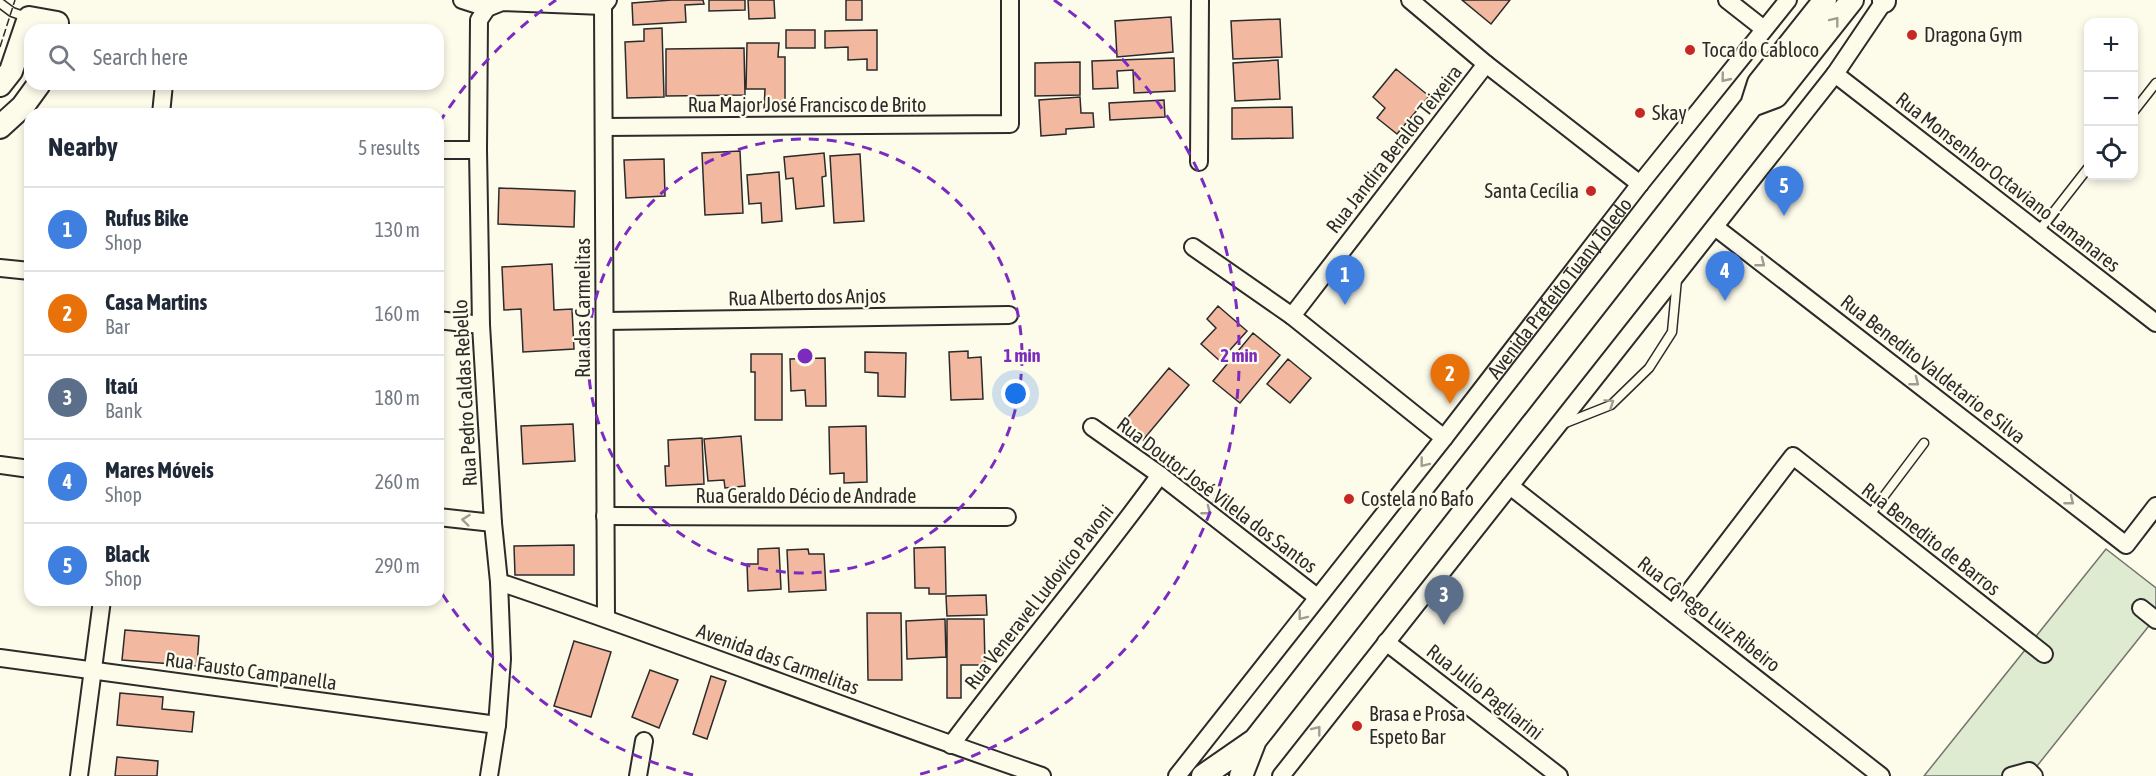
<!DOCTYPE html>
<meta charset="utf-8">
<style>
:root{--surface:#fff;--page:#f6f6f7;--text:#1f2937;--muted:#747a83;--line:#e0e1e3;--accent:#db2777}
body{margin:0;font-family:"Asap Condensed",sans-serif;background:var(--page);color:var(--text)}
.controls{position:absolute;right:18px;top:18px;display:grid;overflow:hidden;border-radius:12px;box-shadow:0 3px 9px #0003}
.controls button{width:54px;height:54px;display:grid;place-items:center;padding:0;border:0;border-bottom:2px solid var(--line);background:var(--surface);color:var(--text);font:30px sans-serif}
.you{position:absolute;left:1016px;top:394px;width:21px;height:21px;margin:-15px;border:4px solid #fff;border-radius:50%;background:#1a73e8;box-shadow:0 0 0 9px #1a73e833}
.badge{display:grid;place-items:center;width:39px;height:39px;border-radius:50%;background:var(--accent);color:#fff;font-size:20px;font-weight:700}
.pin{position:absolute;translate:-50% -50px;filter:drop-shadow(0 2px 3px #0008)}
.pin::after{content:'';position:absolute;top:32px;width:21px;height:18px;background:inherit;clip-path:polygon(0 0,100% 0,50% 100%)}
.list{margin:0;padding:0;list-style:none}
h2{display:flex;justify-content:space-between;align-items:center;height:78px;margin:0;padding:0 24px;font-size:26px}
h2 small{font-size:20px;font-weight:400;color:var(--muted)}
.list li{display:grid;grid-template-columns:39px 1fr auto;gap:18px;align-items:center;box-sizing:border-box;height:84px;padding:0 24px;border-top:2px solid var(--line)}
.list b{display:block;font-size:22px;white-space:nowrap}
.list p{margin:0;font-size:20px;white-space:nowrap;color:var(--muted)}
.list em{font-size:20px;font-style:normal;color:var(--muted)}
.icon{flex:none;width:33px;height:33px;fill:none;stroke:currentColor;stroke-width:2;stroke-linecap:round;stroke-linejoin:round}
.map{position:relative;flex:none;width:2156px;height:776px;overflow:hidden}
.search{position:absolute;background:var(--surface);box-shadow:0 3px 9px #0003;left:24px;top:24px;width:420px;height:66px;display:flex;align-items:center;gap:15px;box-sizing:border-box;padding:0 21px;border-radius:18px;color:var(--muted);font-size:22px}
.panel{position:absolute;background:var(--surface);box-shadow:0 3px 9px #0003;left:24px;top:108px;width:420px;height:498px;border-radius:18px}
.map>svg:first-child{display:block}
.green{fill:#deebd1;stroke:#74746e;stroke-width:1.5}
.building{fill:#f2b8a0;stroke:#2b2b2b;stroke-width:1.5}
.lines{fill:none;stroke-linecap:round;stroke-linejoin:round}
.lane-casing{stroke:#2b2b2b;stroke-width:11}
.street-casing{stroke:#2b2b2b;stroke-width:20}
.secondary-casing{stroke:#2b2b2b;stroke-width:26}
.lane{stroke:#fdfbea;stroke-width:8}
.street{stroke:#fdfbea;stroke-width:16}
.secondary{stroke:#fdfbea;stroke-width:22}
.fence{stroke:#2b2b2b;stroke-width:1.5;stroke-dasharray:8 3;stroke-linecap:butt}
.oneway{stroke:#9e9d94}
.ring{fill:none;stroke:#7b2cbf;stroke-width:3;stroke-dasharray:10 8}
.poi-dot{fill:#c62828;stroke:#fdfbea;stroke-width:2}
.labels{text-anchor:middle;stroke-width:4.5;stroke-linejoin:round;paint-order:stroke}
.poi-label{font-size:20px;fill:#2b2b2b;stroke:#fdfbea;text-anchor:start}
.street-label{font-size:20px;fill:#2b2b2b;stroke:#fdfbea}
.centre{fill:#7b2cbf;stroke:#fdfbea;stroke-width:3}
.ring-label{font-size:18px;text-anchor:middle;font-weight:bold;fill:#7b2cbf;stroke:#fdfbea;stroke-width:4.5;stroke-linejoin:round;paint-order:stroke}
</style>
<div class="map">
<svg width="2156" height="776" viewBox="0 0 2156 776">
<rect width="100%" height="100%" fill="#fdfbea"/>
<!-- green -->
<path class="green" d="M2106 549 2156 588V617L2029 776H1924Z"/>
<!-- building -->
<path class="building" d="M672 0H703L704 4 685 5 686 22 633 25 632 3Z
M709 0H745V10L709 11Z
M748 0H774L775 18 749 19Z
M846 0H862V20H846Z
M1462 0H1510L1491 24Z
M1171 17 1173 52 1117 57 1115 21Z
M1280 19 1282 57 1233 59 1231 21Z
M662 28 664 97 627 98 625 42 644 41V29Z
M786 30H815V48H786Z
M877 30V70H867V59L848 60V47L825 48V31Z
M747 43H779L778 57H785V109H764L765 89H746Z
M744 48 745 95 666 96V49Z
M1174 58 1175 91 1134 93 1133 70 1117 71 1118 88 1093 89 1092 61Z
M1278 60 1280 99 1235 101 1233 63Z
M1080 62V95L1035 96V63Z
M1396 69 1429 96 1397 134 1377 118 1385 108 1373 97Z
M1080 97 1081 113H1093L1094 127 1066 129V134L1041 136 1039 100Z
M1164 100 1165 117 1110 120 1109 103Z
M1292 107 1293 138 1232 139V108Z
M740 151 743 213 705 215 702 153Z
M824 153 826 176 822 177 824 206 796 209 793 178 786 179 784 157Z
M860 154 864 221 834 223 830 156Z
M664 159 665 196 626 198 624 160Z
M779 172 782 221 762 223 761 203 749 204 747 175Z
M499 188 575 191 574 227 498 224Z
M552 264 554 310 572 309 574 349 523 352 521 309 504 310 502 267Z
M1218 306 1247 331 1220 361 1201 344 1216 328 1207 319Z
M1253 333 1280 355 1240 403 1213 381Z
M968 351V358L981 357 983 399 951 400 949 352Z
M865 352 906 353 905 397 878 396V373L865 372Z
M751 354H782V420H755V372H751Z
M825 358 826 406H806L805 390 791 391 790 359Z
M1288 359 1311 378 1290 403 1267 384Z
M1169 368 1189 385 1143 440 1123 423Z
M573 424 575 461 523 464 521 426Z
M866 426 867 482 844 483V473L830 474 829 427Z
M741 436 745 486 725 488 724 480 708 481 704 439Z
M702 438 704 484 666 486 665 466H669L668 440Z
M574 545V575H515L514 546Z
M945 547 946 594H929V588H915L914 548Z
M779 548 781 589 748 591 747 564H758V549Z
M808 549 809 554H824L826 590 789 592 787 550Z
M986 595 987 615 947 616 946 596Z
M867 613H901L902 680H868Z
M945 619 946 657 907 659 906 621Z
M947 619H984L985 665H961V698H947Z
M125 630 199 636 197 666 122 660Z
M574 641 611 652 591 717 554 706Z
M650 670 678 680 659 728 632 717Z
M711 676 726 681 707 739 693 734Z
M120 693 163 697 162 709 194 712 192 732 117 725Z
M117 757 158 761 157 776H115Z"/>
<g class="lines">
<!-- lane casing -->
<g class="lane-casing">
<path id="lane" d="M0 3 12 12 29 18
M2134 111 2156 83
M2038 232 2088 168
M1563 424 1611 405 1649 368 1672 332 1677 279
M1869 516 1924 443"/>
</g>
<!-- street casing -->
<g class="street-casing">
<g id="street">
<path d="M462 0 487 8"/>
<path d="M1410 0 1486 64 1640 184"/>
<path d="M1727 0 1764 29"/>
<path d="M487 8 479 20 478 150 481 325 493 523 499 582 502 659 497 725 489 776"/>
<path d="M487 8 502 2 603 6"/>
<path d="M1835 74 2156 323"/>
<path d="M161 114 164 84"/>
<path d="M604 127 1010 124V0"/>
<path d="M438 150H478"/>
<path d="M1199 162 1200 0"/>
<path d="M1715 227 2126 545 2156 506"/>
<path d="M1193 247 1292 316 1444 438"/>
<path d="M0 268 30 271"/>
<path d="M1292 316 1486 64"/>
<path d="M438 320 481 325"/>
<path d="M605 321 1009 315"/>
<path d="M1092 427 1160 475 1317 597"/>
<path d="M0 465 30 469"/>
<path d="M1510 486 1881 776"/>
<path d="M605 516 1007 517"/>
<path d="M438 517 493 523"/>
<path d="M499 582C681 643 860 714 1042 776"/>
<path d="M2141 608 2156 620"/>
<path d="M1673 613 1793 456 2044 654"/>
<path d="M606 618 603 6 608 0"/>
<path d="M1386 642 1559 776"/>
<path d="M0 658 497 725"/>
<path d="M951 745C1019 654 1093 567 1160 475"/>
<path d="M79 776 102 600"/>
<path d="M638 776 644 741"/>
<path id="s1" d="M1177 776 1444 438 1640 184 1788 0"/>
<path d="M1281 776 1835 74 1885 0"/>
<path d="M2011 776 2029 771 2034 776"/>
</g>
</g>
<!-- secondary casing -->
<g class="secondary-casing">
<path id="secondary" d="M1884 1V0
M0 85 11 71 29 18 57 23 56 30
M1752 105 1776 96 1852 0
M0 127 23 106 39 84
M1203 776 1255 740 1752 105 1759 83 1825 0
M1241 776 1255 740"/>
</g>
<!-- lane -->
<use href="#lane" class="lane"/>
<!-- street -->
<use href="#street" class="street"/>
<!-- secondary -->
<use href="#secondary" class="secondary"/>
<!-- fence -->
<path class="fence" d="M0 47 15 0"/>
</g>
<!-- one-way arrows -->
<defs><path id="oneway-chevron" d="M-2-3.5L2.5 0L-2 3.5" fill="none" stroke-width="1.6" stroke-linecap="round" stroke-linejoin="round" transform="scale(1.5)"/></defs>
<g class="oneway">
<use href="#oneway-chevron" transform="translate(1835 21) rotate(-52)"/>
<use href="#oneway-chevron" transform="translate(1725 78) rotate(129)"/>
<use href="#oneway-chevron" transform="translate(1761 263) rotate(38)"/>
<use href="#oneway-chevron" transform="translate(1915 382) rotate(38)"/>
<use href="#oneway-chevron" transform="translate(1610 403) rotate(-34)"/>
<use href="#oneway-chevron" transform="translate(1424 463) rotate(128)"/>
<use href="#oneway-chevron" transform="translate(2070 501) rotate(38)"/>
<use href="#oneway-chevron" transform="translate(1207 511) rotate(38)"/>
<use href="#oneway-chevron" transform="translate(466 520) rotate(-174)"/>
<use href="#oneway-chevron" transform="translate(1302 616) rotate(128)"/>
<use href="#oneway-chevron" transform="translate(1317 730) rotate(-52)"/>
</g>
<!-- distance rings -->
<g class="ring">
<circle cx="805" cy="356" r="217"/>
<path d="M693 775A434 434 0 0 1 439 589M439 123A434 434 0 0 1 556 0M1054 0A434 434 0 0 1 917 775"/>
</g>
<!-- markers -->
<g class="poi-dot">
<circle cx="1912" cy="35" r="6"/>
<circle cx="1690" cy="50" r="6"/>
<circle cx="1640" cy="113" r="6"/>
<circle cx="1591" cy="191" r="6"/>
<circle cx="1349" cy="499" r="6"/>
<circle cx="1357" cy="726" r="6"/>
</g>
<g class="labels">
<!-- poi labels -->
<g class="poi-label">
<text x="1924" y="42">Dragona Gym</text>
<text x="1702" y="57">Toca do Cabloco</text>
<text x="1652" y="120">Skay</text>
<text x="1579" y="198" text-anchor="end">Santa Cecília</text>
<text x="1361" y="506">Costela no Bafo</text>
<text x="1369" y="721">Brasa e Prosa<tspan x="1369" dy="23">Espeto Bar</tspan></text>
</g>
<!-- street labels -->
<g class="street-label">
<text x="807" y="112">Rua Major José Francisco de Brito</text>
<text transform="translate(1394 149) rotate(-52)" y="7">Rua Jandira Beraldo Teixeira</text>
<text transform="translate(2008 182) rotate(38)" y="7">Rua Monsenhor Octaviano Lamanares</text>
<text dy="7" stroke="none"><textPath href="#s1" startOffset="620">Avenida Prefeito Tuany Toledo</textPath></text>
<text transform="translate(807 297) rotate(-1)" y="7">Rua Alberto dos Anjos</text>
<text transform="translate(583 308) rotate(-90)" y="7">Rua das Carmelitas</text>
<text transform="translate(1933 369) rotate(38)" y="7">Rua Benedito Valdetario e Silva</text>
<text transform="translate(465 393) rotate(-93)" y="7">Rua Pedro Caldas Rebello</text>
<text transform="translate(1217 495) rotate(37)" y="7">Rua Doutor José Vilela dos Santos</text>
<text x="806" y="503">Rua Geraldo Décio de Andrade</text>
<text transform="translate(1931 539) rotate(38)" y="7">Rua Benedito de Barros</text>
<text transform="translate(1039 597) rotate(-52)" y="7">Rua Veneravel Ludovico Pavoni</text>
<text transform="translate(1709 614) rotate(38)" y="7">Rua Cônego Luiz Ribeiro</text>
<text transform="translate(778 659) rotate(20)" y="7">Avenida das Carmelitas</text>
<text transform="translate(251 671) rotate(8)" y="7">Rua Fausto Campanella</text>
<text transform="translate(1485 692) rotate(38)" y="7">Rua Julio Pagliarini</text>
</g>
</g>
<circle cx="805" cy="356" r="9" class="centre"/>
<g class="ring-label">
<text x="1022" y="362">1 min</text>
<text x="1239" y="362">2 min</text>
</g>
</svg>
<div class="controls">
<button>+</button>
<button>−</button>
<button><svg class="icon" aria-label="locate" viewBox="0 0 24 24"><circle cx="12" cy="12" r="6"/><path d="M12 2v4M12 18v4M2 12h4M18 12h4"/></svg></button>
</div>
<div class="you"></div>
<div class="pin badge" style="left:1345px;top:305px;background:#3f7fe0">1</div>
<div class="pin badge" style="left:1450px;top:404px;background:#e8710a">2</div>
<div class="pin badge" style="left:1444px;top:625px;background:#5c6f8a">3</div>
<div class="pin badge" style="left:1725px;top:301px;background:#3f7fe0">4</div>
<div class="pin badge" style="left:1784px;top:216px;background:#3f7fe0">5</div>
<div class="search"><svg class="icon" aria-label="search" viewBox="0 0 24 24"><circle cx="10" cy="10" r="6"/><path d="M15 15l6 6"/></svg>Search here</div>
<section class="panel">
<h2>Nearby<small>5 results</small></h2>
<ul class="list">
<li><span class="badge" style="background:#3f7fe0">1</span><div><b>Rufus Bike</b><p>Shop</p></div><em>130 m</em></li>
<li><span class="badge" style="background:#e8710a">2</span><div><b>Casa Martins</b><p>Bar</p></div><em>160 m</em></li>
<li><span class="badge" style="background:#5c6f8a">3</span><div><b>Itaú</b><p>Bank</p></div><em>180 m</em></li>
<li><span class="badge" style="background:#3f7fe0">4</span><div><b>Mares Móveis</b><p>Shop</p></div><em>260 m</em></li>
<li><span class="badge" style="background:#3f7fe0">5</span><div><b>Black</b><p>Shop</p></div><em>290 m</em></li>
</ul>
</section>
</div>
